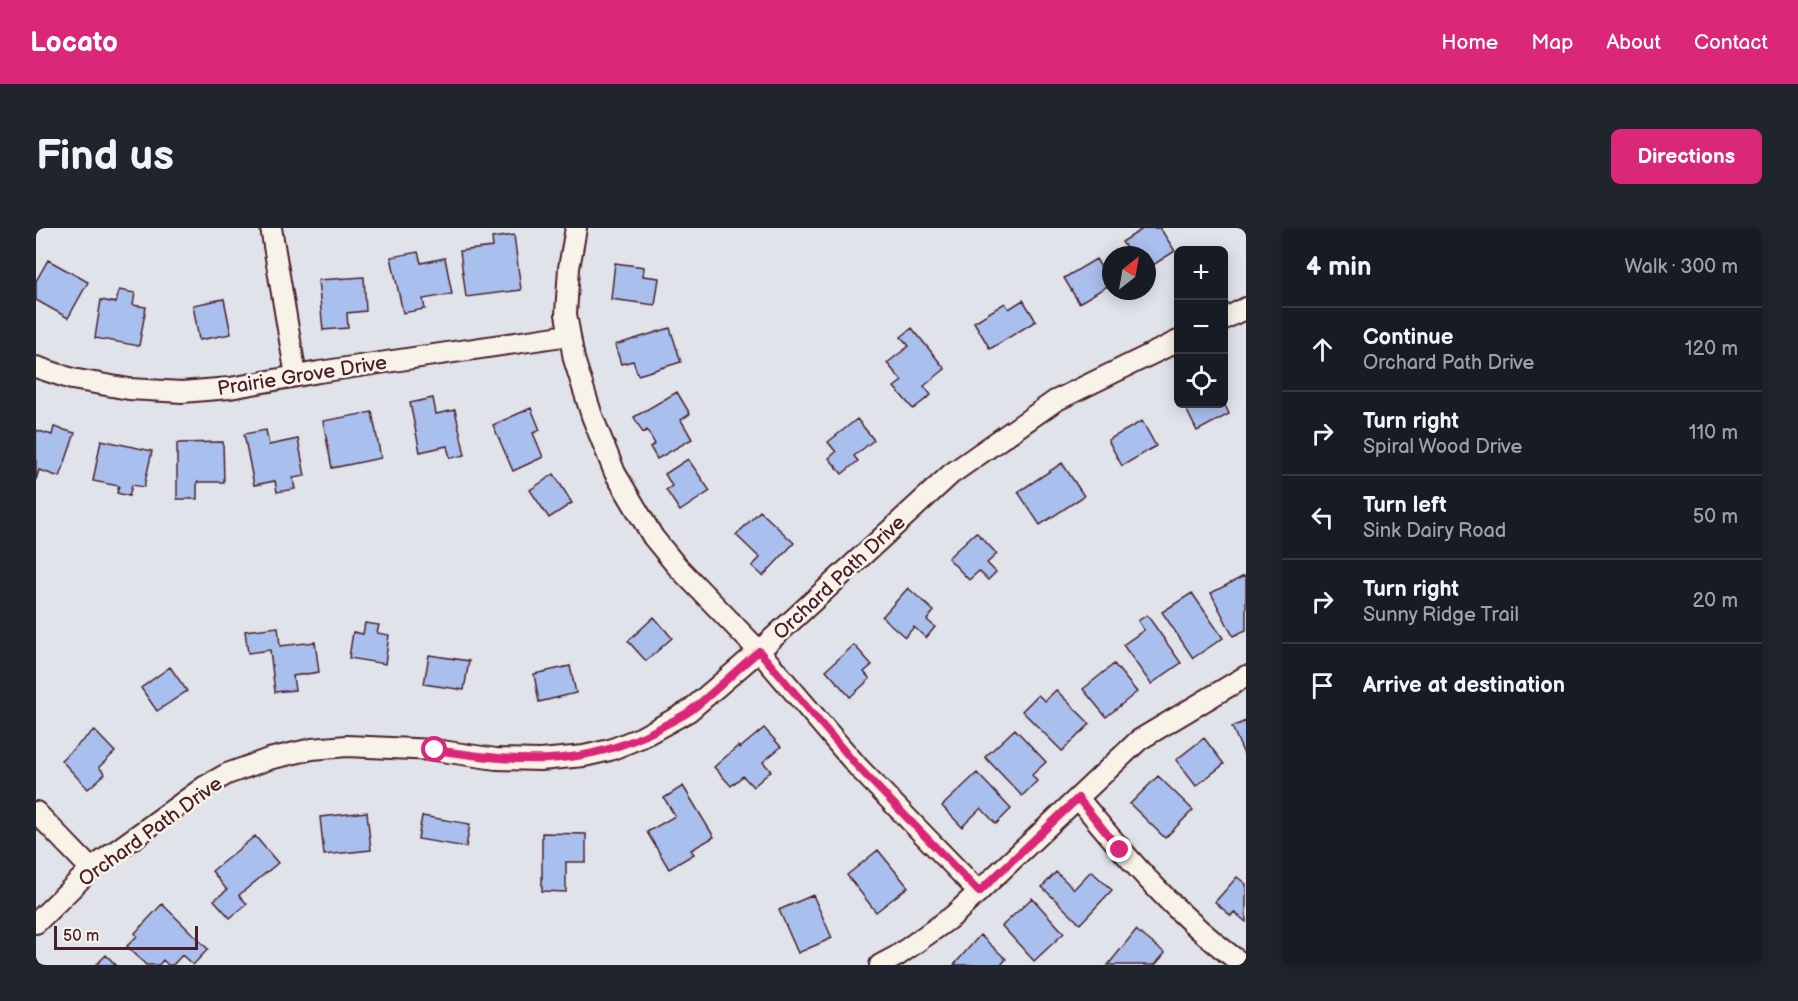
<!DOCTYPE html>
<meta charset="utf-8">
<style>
:root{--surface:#171b24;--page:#20242c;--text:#f1f3f6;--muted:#9ea1a6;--line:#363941;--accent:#db2777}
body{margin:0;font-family:"Balsamiq Sans",sans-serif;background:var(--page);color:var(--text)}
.controls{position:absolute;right:18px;top:18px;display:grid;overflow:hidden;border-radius:9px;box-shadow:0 3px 15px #0003}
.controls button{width:54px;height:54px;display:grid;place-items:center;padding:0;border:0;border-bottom:2px solid var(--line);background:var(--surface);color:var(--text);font:30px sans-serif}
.compass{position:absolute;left:1066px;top:18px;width:54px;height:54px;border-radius:50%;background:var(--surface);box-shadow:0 3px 15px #0003;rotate:31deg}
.scale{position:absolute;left:18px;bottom:15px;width:144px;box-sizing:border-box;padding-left:6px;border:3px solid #4a1f2b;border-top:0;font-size:16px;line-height:21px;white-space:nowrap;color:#4a1f2b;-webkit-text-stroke:4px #f7f3e8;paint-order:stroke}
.stop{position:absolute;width:18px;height:18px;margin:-14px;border:4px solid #db2777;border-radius:50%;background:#fff}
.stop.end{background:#db2777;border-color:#fff;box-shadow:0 2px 6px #0008}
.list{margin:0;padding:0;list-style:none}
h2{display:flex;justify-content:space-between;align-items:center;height:78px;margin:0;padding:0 24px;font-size:26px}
h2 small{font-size:20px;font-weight:400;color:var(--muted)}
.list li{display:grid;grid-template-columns:39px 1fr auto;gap:18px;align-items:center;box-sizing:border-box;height:84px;padding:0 24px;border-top:2px solid var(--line)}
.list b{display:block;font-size:22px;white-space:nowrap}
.list p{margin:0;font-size:20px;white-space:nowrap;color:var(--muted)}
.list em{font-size:20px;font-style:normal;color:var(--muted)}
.icon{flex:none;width:33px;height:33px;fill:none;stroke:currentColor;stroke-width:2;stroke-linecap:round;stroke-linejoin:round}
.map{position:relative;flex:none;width:1210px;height:737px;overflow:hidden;border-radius:9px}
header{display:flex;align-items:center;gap:36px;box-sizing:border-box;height:84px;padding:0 30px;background:var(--accent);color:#fff}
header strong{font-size:28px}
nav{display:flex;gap:33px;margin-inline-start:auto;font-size:21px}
.intro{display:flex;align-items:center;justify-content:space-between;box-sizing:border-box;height:144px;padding:0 36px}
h1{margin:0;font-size:42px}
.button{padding:15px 27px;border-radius:9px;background:var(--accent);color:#fff;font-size:21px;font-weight:700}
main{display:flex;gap:36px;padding:0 36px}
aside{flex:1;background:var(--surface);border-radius:9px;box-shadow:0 3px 15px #0003}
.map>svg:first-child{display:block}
.building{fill:#a9bfee;stroke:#4a1f2b;stroke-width:1.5}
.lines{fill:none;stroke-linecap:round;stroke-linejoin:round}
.street-casing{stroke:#4a1f2b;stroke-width:24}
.street{stroke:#f7f3e8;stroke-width:20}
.route{stroke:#db2777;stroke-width:8}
.labels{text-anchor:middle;stroke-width:5;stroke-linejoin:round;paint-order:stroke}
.street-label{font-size:20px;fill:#4a1f2b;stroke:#f7f3e8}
</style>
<header>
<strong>Locato</strong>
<nav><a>Home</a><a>Map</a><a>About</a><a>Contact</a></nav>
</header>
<div class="intro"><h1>Find us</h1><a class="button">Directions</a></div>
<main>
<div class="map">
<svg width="1210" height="737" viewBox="0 0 1210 737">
<rect width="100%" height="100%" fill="#e0e3ea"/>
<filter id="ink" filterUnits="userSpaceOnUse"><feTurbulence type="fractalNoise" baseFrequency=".0167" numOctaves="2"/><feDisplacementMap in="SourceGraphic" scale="12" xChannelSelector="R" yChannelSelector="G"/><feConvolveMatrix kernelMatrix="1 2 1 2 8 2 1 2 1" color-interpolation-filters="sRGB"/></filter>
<g filter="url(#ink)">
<!-- building -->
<path class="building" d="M1108 0H1124L1139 23 1111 41V27H1095L1086 14Z
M478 7 485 62 430 69 424 23 457 19 456 10Z
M382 24 385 35 409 30 416 66 387 71 389 81 367 85 355 29Z
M1060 31 1075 56 1043 75 1028 50Z
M12 32 52 54 32 90 0 72V53Z
M579 35 608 39 607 48 623 50 619 77 575 71Z
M328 49 330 83 311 85 312 100 287 102 282 52Z
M83 62 99 65 97 77 110 79 103 118 59 110 65 72 80 75Z
M188 71 195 106 163 112 157 77Z
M987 72 1000 93 954 121 938 94 969 75 973 81Z
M634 100 645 134 602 147 597 133 585 136 579 117Z
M876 100 909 141 888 158 895 167 877 181 858 159 866 153 851 135 873 118 865 109Z
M641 164 654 186 645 192 656 211 621 231 614 219 619 216 611 202 607 205 598 189Z
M397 170 400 186 419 182 429 227 414 230 411 218 384 224 374 175Z
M1188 175 1193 186 1161 203 1148 177Z
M495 180 504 202 497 205 507 229 477 243 457 197Z
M336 184 345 230 296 240 287 193Z
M821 191 838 212 818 228 822 233 806 246 793 230 800 224 792 214Z
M1106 193 1120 218 1086 238 1072 212Z
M18 199 39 205 24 249 3 242 0 252V202L16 207Z
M230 202 233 217 262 211 269 248 257 250 259 261 241 264 239 253 218 257 208 206Z
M65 212 116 223 108 259 96 257 93 268 81 265 83 258 57 253Z
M187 214 188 254H161V271H141V215Z
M652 231 674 263 644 283 630 262 636 258 629 246Z
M1026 235 1048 268 1004 297 982 264Z
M518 246 536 275 513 290 494 262Z
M724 283 758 315 727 348 716 338 724 330 700 307Z
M940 304 961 326 951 335 960 344 952 352 943 343 933 352 912 330Z
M1208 348 1210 352V402L1197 408 1175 365Z
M872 360 898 383 891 392 899 399 890 410 878 399 869 409 846 389Z
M1156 365 1187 410 1157 430 1126 384Z
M1111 387 1145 435 1115 456 1087 417 1108 402 1102 393Z
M618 389 636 410 610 433 592 413Z
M329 395 343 397 341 405 353 407 349 436 313 430 317 404 327 406Z
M242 399 244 418 279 414 283 444 257 448 259 462 239 464 234 422 212 425 209 403Z
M818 417 836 437 828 444 834 451 814 469 790 442Z
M393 427 433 433 428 462 388 456Z
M1078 436 1101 464 1070 489 1047 461Z
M534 438 540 465 503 474 498 446Z
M134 439 151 463 121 483 105 460Z
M1020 462 1054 496 1026 523 986 483 1002 467 1009 473Z
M1210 493V531L1196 499Z
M728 500 745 519 727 534 735 543 717 559 707 548 695 558 678 539 702 518 704 520Z
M979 501 1010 534 996 547 1001 553 986 568 949 529Z
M58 502 79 524 63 539 69 546 52 561 25 532Z
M1168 510 1188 536 1160 558 1140 532Z
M941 545 975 581 960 596 945 580 926 599 906 578Z
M1122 548 1157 582 1129 610 1094 576Z
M647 558 678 609 655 622 658 626 633 641 611 604 639 588 628 570Z
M331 584 335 622 288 627 284 589Z
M386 588 434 596 430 619 382 611Z
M506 605 550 606V634H530V664L506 663Z
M219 608 242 635 203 667 211 676 194 690 178 672 191 662 176 643Z
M842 622 872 659 840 684 811 647Z
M1055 643 1076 662 1044 696 1006 659 1020 644 1038 661Z
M1201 649 1210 656V694L1198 684 1195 688 1179 674Z
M777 667 796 710 762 725 743 682Z
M996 670 1028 705 998 733 966 698Z
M126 676 172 721 157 737 146 727 137 737H132L127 732 123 737H110L91 718 101 708 99 705Z
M1100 702 1129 725 1119 737H1072Z
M944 707 970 731 965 737H918Z
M70 727 80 737H60Z"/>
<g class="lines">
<!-- street casing -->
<g class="street-casing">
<path id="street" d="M235 0 260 148
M540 0 533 40 530 86 538 131 556 188 579 245 617 309 639 336 723 423 822 539 943 664
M1188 91 1210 80
M0 139 36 151 93 161 146 164 194 160 283 144 533 107
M1042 570C1091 630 1144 692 1208 737
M0 584 55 641
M0 695 55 641 168 559 191 546 233 531 276 521 311 518 399 522 460 531 504 532 548 528 574 522 606 509 653 483 723 423 915 246 1019 173 1142 113
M844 737 861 728 917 688 1103 512 1210 448"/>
</g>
<!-- street -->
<use href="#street" class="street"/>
</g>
</g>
<g class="lines" filter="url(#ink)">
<!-- route -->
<path class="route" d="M399 522C481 534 546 541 622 501 632 495 644 490 654 483 678 465 700 442 723 423L822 539 943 664 1042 570 1084 622"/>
</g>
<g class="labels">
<!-- street labels -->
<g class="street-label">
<text transform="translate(266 147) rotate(-9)" y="7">Prairie Grove Drive</text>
<text transform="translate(803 349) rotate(-43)" y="7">Orchard Path Drive</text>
<text transform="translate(114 603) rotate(-36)" y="7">Orchard Path Drive</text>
</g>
</g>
</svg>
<div class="controls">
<button>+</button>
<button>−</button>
<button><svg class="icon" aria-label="locate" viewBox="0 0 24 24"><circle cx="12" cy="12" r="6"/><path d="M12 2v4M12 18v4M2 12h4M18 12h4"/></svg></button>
</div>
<svg class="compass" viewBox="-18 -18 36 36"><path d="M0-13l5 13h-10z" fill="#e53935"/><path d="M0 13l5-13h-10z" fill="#9ea1a6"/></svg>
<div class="scale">50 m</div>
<div class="stop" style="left:399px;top:522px"></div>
<div class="stop end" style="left:1084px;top:622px"></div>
</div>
<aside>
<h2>4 min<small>Walk · 300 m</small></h2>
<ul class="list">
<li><svg class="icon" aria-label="ahead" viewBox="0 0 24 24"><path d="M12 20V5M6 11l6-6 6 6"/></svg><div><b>Continue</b><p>Orchard Path Drive</p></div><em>120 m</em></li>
<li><svg class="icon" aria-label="right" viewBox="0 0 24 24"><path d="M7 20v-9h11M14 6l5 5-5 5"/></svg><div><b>Turn right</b><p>Spiral Wood Drive</p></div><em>110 m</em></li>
<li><svg class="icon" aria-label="left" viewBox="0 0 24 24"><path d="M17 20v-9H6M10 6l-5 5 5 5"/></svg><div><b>Turn left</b><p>Sink Dairy Road</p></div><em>50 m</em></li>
<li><svg class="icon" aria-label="right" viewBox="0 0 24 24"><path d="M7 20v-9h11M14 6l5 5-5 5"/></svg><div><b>Turn right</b><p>Sunny Ridge Trail</p></div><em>20 m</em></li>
<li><svg class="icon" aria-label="arrive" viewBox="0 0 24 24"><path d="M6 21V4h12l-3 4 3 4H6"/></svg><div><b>Arrive at destination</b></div></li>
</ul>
</aside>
</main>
